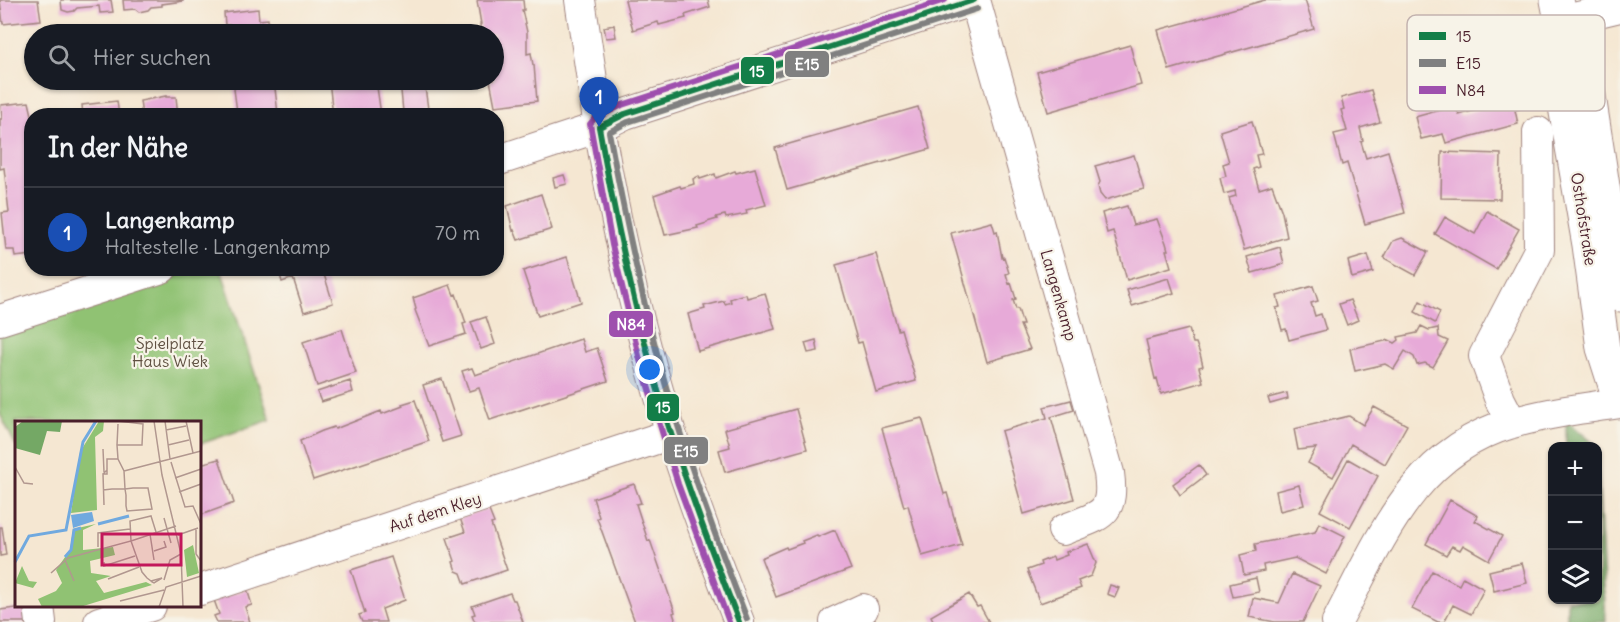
<!DOCTYPE html>
<html lang="de">
<meta charset="utf-8">
<style>
:root{--surface:#171b24;--page:#242831;--text:#f1f3f6;--muted:#9ea1a6;--line:#363941;--accent:#db2777}
body{margin:0;font-family:Delius,sans-serif;background:var(--page);color:var(--text)}
.controls{position:absolute;right:18px;bottom:18px;display:grid;overflow:hidden;border-radius:12px;box-shadow:0 2px 4px #0004}
.controls button{width:54px;height:54px;display:grid;place-items:center;padding:0;border:0;border-bottom:2px solid var(--line);background:var(--surface);color:var(--text);font:30px sans-serif}
.you{position:absolute;left:650px;top:370px;width:21px;height:21px;margin:-15px;border:4px solid #fff;border-radius:50%;background:#1a73e8;box-shadow:0 0 0 9px #1a73e833}
.badge{display:grid;place-items:center;width:39px;height:39px;border-radius:50%;background:var(--accent);color:#fff;font-size:20px;font-weight:700}
.pin{position:absolute;translate:-50% -50px;filter:drop-shadow(0 2px 3px #0008)}
.pin::after{content:'';position:absolute;top:32px;width:21px;height:18px;background:inherit;clip-path:polygon(0 0,100% 0,50% 100%)}
.list{margin:0;padding:0;list-style:none}
h2{display:flex;justify-content:space-between;align-items:center;height:78px;margin:0;padding:0 24px;font-size:26px}
h2 small{font-size:20px;font-weight:400;color:var(--muted)}
.list li{display:grid;grid-template-columns:39px 1fr auto;gap:18px;align-items:center;box-sizing:border-box;height:90px;padding:0 24px;border-top:2px solid var(--line)}
.list b{display:block;font-size:22px;white-space:nowrap}
.list p{margin:0;font-size:20px;white-space:nowrap;color:var(--muted)}
.list em{font-size:20px;font-style:normal;color:var(--muted)}
.icon{flex:none;width:33px;height:33px;fill:none;stroke:currentColor;stroke-width:2;stroke-linecap:round;stroke-linejoin:round}
.map{position:relative;flex:none;width:1620px;height:622px;overflow:hidden}
.search{position:absolute;background:var(--surface);box-shadow:0 2px 4px #0004;left:24px;top:24px;width:480px;height:66px;display:flex;align-items:center;gap:15px;box-sizing:border-box;padding:0 21px;border-radius:33px;color:var(--muted);font-size:22px}
.panel{position:absolute;background:var(--surface);box-shadow:0 2px 4px #0004;left:24px;top:108px;width:480px;height:168px;border-radius:24px}
.map>svg:first-child{display:block}
.green{fill:#90c273;stroke:#6d704f;stroke-width:1.5}
.forest{fill:#74a865;stroke:#5f6448;stroke-width:1.5}
.building{fill:#e7aad8}
.lines{fill:none;stroke-linecap:round;stroke-linejoin:round}
.minor-casing{stroke:#a0837e;stroke-width:32}
.tertiary-casing{stroke:#a0837e;stroke-width:35}
.minor{stroke:#fff;stroke-width:30}
.tertiary{stroke:#fff;stroke-width:33}
.bus-1-casing{stroke:#f7f3e8;stroke-width:10}
.bus-2-casing{stroke:#f7f3e8;stroke-width:10}
.bus-3-casing{stroke:#f7f3e8;stroke-width:10}
.bus-1{stroke:#137e48;stroke-width:6}
.bus-2{stroke:#808080;stroke-width:6}
.bus-3{stroke:#9e50ae;stroke-width:6}
.labels{text-anchor:middle;stroke-width:4.5;stroke-linejoin:round;paint-order:stroke}
.street-label{font-size:16px;fill:#4a1f2b;stroke:#f7f3e8}
.park-label{font-size:16px;fill:#5f5041;stroke:#f7f3e8}
.inset-river{fill:none;stroke:#70a9df;stroke-width:3}
.inset-road{fill:none;stroke:#b1978f;stroke-width:1.5}
.view{fill:#c2185b;fill-opacity:0.15;stroke:#c2185b;stroke-width:3}
.inset-edge{fill:none;stroke:#4a1f2b;stroke-width:3}
.key{fill:#f7f3e8;stroke:#c3b3af;stroke-width:1.5}
.key-label{font-size:16px;fill:#4a1f2b}
.line-badge{stroke:#f7f3e8;stroke-width:2}
.badge-label{font-size:16px;text-anchor:middle;font-weight:bold;fill:#fff}
</style>
<div class="map">
<svg width="1620" height="622" viewBox="0 0 1620 622">
<rect width="100%" height="100%" fill="#f7f3e8"/>
<filter id="ink" filterUnits="userSpaceOnUse"><feTurbulence type="fractalNoise" baseFrequency=".0167" numOctaves="2"/><feDisplacementMap in="SourceGraphic" scale="12" xChannelSelector="R" yChannelSelector="G"/><feConvolveMatrix kernelMatrix="1 2 1 2 8 2 1 2 1" color-interpolation-filters="sRGB"/></filter>
<filter id="wash" filterUnits="userSpaceOnUse"><feTurbulence type="fractalNoise" baseFrequency=".008" numOctaves="4" result="noise"/><feDisplacementMap in="SourceGraphic" scale="24" xChannelSelector="R" yChannelSelector="G"/><feGaussianBlur stdDeviation="1.35" result="paint"/><feColorMatrix in="noise" values="0 0 0 0 0 0 0 0 0 0 0 0 0 0 0 0 0 1.4 0 .05"/><feComposite in="paint" operator="in"/></filter>
<g filter="url(#wash)">
<rect width="100%" height="100%" fill="#f5e7d2"/>
<!-- green -->
<path class="green" d="M197 269H221L270 420 200 444V422H16V446L0 414V332Z"/>
<!-- forest -->
<path class="forest" d="M1566 420 1596 445V446H1566Z
M1598 472 1606 622H1567V600H1598Z"/>
<g id="blocks">
<!-- building -->
<path class="building" d="M0 0H38L41 20 3 24Z
M61 0H111L113 12 100 13 99 6 77 8 74 11 68 12 62 10Z
M123 0H183V1L162 4V6L151 7 148 10 139 12 135 9 124 10Z
M478 0H523L524 10H522L527 32V54L531 53 533 65H534L537 101 495 106 490 80H494V34H481L480 24H481L477 1Z
M625 0H708L710 7 685 15 686 18 659 25 658 22 633 30Z
M1265 0H1305L1314 29 1169 70 1158 30Z
M258 9 259 20 268 19 269 34H231L230 25H225L224 13Z
M614 25 616 37 606 38 604 27Z
M1130 45 1141 85 1048 112 1037 72Z
M1506 60 1513 86 1507 87 1510 98 1516 97 1519 109 1515 110 1518 124 1446 143 1443 134 1421 139 1415 117 1455 106 1459 115 1479 109 1471 77 1487 73V65Z
M153 80H188V82L154 86Z
M228 80H274L278 114 240 116 237 112 234 89 237 84 229 85Z
M329 80H376L381 115 333 116Z
M400 80H424L428 109H424L425 116H407V112H403Z
M1371 90 1380 122 1360 128 1363 141 1361 142 1366 158 1388 151 1405 213 1365 224 1347 163 1342 165 1334 134 1347 131 1341 110 1344 109 1341 98Z
M166 96V97H176L178 116H142L140 101Z
M117 101 119 116H83L82 105Z
M29 102 32 115V255L15 257 14 250H6L2 213 9 212 4 168 0 169V119H2L1 105Z
M918 107 930 149 787 190 775 148Z
M1252 121 1262 154 1256 155 1259 167 1253 169 1259 189 1272 185 1282 212 1287 237 1244 250 1229 198 1236 196 1235 191 1224 194 1220 178 1226 176 1223 164 1229 162 1220 131Z
M1442 152 1501 154 1500 199 1441 198Z
M1134 155 1144 189 1105 200 1100 194 1098 186 1100 182 1095 166Z
M755 168 766 205 746 210 747 214 726 218 725 215 716 217 717 219 707 222V223L697 226 698 228 665 235 654 195 680 186 681 188 694 184 693 179 699 176 700 179 715 174 716 178 735 171 736 173Z
M564 175 567 184 555 187 553 178Z
M541 194 552 229 518 240 514 230 513 231 507 206Z
M1127 206 1133 225 1157 219 1166 243 1168 250H1166L1171 267 1127 280 1113 231 1107 233 1102 213Z
M1487 211 1519 229 1496 269 1435 234 1445 217 1475 234Z
M992 222 995 232 997 231 1002 258 1004 257 1009 273 1006 274 1009 284 1011 283 1016 299 1013 300 1016 309H1018L1023 325H1020L1030 349 987 362 951 233Z
M1402 238 1428 252 1415 275 1384 258 1393 241Z
M1280 247 1284 264 1252 273 1247 257Z
M876 254 898 330 901 329 916 381 876 392 862 342 858 343 836 265Z
M1368 255 1373 272 1352 278 1348 261Z
M567 257 581 302 538 316 523 271Z
M278 268H314V270L322 268 333 303 304 312 293 278 282 282Z
M1169 278 1174 293 1132 306 1127 290Z
M450 285 454 295 456 294 466 323 463 324 466 334 429 346 415 310 416 309 413 298Z
M1313 286 1318 301 1311 303 1315 316 1321 314 1326 330 1289 340 1286 329 1282 330 1276 308 1280 307 1277 296Z
M765 293 775 329 698 351 688 314 705 309 704 306 724 301 725 304 731 302 730 299 738 296 746 294 747 298Z
M1350 300 1358 320 1347 325 1339 304Z
M1420 301 1440 312 1435 323 1415 312Z
M486 317 495 344 481 349 471 322Z
M1421 326 1429 330 1438 328 1439 337 1448 341 1433 367 1425 363 1417 365 1414 357 1405 351 1394 369 1385 364 1355 371 1350 349 1389 340 1395 343 1399 340 1398 337 1417 333Z
M342 329 356 373 317 386 303 342Z
M1189 329 1193 343H1196L1200 354 1203 366 1199 367 1203 382 1161 394 1157 378 1155 379 1146 340Z
M581 339 585 352 597 348 608 381 490 420 479 388 469 391 462 371 472 368 475 375Z
M816 340 818 351 808 353 805 343Z
M442 379 461 436 442 442 423 385Z
M350 381 353 392 321 402 317 392Z
M1287 393 1288 399 1270 404 1268 398Z
M415 400 429 441 313 480 300 441 322 431 334 427 335 429 381 411 382 414 403 406 402 404Z
M1071 400 1074 410 1051 417 1074 499 1024 514 1001 431 1047 418 1044 407Z
M1374 407 1407 425 1385 464 1351 444 1333 477 1308 463 1316 448 1298 450 1294 429 1349 416 1363 425Z
M796 409 807 449 725 472 719 450 730 447 725 429Z
M922 418 944 494 947 493 962 545 922 556 908 505 904 507 882 428Z
M219 459 234 503 201 515 200 464Z
M1348 459 1378 476 1350 527 1320 511Z
M1199 465 1206 475 1180 495 1173 484Z
M634 484 641 503 636 504 648 541 650 540 675 612 673 613 676 622H635L597 518 599 517 593 498Z
M1299 485 1304 505 1280 511 1276 491Z
M1450 500 1478 516 1475 521 1502 536 1489 560 1463 545 1460 550 1452 546 1446 555 1426 544Z
M488 508 494 523 491 524 507 570 465 584 461 573 456 571 453 562 455 561 447 538 465 532 460 518Z
M1319 523 1345 536 1326 574 1295 558 1263 565 1264 571 1244 575 1240 555 1256 551 1255 544 1315 532Z
M0 527H2L6 555 0 556Z
M835 530 851 569 776 597 761 558 786 547 787 549 803 543 802 541 817 535 818 537Z
M1088 544 1096 563 1091 576 1078 581 1081 588 1040 603 1027 570 1041 565 1040 562 1053 557 1054 560 1067 555 1066 552Z
M391 557 405 600 382 609 386 622H362L359 615 365 613 351 570Z
M1522 563 1527 583 1494 591 1489 571Z
M1432 571 1459 585 1463 577 1484 589 1471 614 1453 605 1444 622H1438L1412 609Z
M1292 574 1320 586 1303 622H1275L1249 617 1253 598 1279 603Z
M1256 578 1259 592 1233 597 1230 584Z
M1110 585 1119 588 1115 597 1107 594Z
M247 589 252 605 245 607 250 622H217L214 616 219 614 214 600Z
M510 593 513 600H515L523 622H475L472 615 475 614 472 606Z
M969 594 977 607 980 606 989 622H934L931 616Z
M24 607 26 622H0V610Z"/>
</g>
</g>
<g filter="url(#ink)">
<use href="#blocks" fill-opacity="0" stroke="#a0837e" stroke-width="1.5"/>
<g class="lines">
<!-- minor casing -->
<g class="minor-casing">
<path id="minor" d="M975 0 1109 473C1115 517 1099 515 1063 530
M1561 21 1620 7
M496 161 599 127 580 0
M0 320 162 268
M1512 423 1500 400 1484 356 1539 250 1538 132
M200 590 671 434
M39 606 41 622
M99 622 151 606
M739 622C715 560 691 497 671 433 639 334 617 230 599 127L625 114 974 0
M835 622 863 609
M1337 622C1380 540 1414 451 1512 423 1547 413 1584 408 1620 403"/>
</g>
<!-- tertiary casing -->
<g class="tertiary-casing">
<path id="tertiary" d="M1557 0 1564 36 1563 95 1589 245 1603 348 1620 401
M1568 46 1588 90 1620 295"/>
</g>
<!-- minor -->
<use href="#minor" class="minor"/>
<!-- tertiary -->
<use href="#tertiary" class="tertiary"/>
<!-- bus-1 casing -->
<g class="bus-1-casing">
<path id="bus-1" d="M739 622C710 547 681 471 659 394 633 306 615 217 599 127L625 114 974 0"/>
</g>
<!-- bus-2 casing -->
<g class="bus-2-casing">
<path id="bus-2" d="M747 619C718 544 690 468 667 390 643 305 625 219 609 132L628 122 977 9"/>
</g>
<!-- bus-3 casing -->
<g class="bus-3-casing">
<path id="bus-3" d="M729 622 678 484 640 360 612 245 590 124 594 119 622 105 945 0"/>
</g>
<!-- bus-1 -->
<use href="#bus-1" class="bus-1"/>
<!-- bus-2 -->
<use href="#bus-2" class="bus-2"/>
<!-- bus-3 -->
<use href="#bus-3" class="bus-3"/>
</g>
</g>
<g class="labels">
<!-- street labels -->
<g class="street-label">
<text transform="translate(1584 219) rotate(81)" y="6">Osthofstraße</text>
<text transform="translate(1059 295) rotate(74)" y="6">Langenkamp</text>
<text transform="translate(435 512) rotate(-18)" y="6">Auf dem Kley</text>
</g>
<!-- park labels -->
<g class="park-label">
<text x="170" y="349">Spielplatz<tspan x="170" dy="18">Haus Wiek</tspan></text>
</g>
</g>
<!-- overview -->
<g transform="translate(15 421)">
<rect width="186" height="186" fill="#f5e7d2"/>
<path d="M84 0H89L88 10 80 16 82 89 56 92 65 31ZM81 103 68 109V129L98 126 100 134 75 140 76 152 96 155 81 160 89 172 131 161 137 164 65 186H27L23 178 41 170 47 162 41 149 55 129 58 108ZM178 124 184 152 172 156 169 129ZM7 145 14 160 22 161 18 167 0 162Z" fill="#90c273"/>
<path d="M8 0H47L45 11 32 10 25 34 0 27V6Z" fill="#74a865"/>
<path d="M77 91 79 100 58 107 56 94Z" fill="#70a9df"/>
<path class="inset-river" d="M83 103 114 95M50 136 56 129 59 109 66 107M0 141 14 115 51 109 68 21 81 0"/>
<path class="inset-road" d="M139 0 147 54 166 133M150 0 155 38M171 0 178 32M151 9 171 5M102 24 103 3M153 24 174 19M88 28 89 51M156 41 170 86 178 85 186 103M0 46 9 62 18 63M92 49V38H103M109 50 186 30M88 53 92 49V53H88L89 84M160 57 186 48M88 69 97 68H110L118 67H133L137 88 112 90 111 85V74L110 68 109 50 103 38 102 24H127L128 3 103 0M164 71 186 63M149 97 156 122M181 108V133L186 140M135 113 139 139M163 114 183 107M83 126V112L115 108M139 130 151 126 149 120M166 132 168 186M50 139 59 160M89 141V145L120 135M36 152 53 137 116 120 115 100 136 95 141 111M93 158 124 146M149 159 155 139 166 133M136 160 147 157 139 162 137 161 136 160 132 157 127 151 116 120 161 105M105 180 149 169M144 186 151 166 186 155"/>
<path class="view" d="M87 113H166V144H87Z"/>
<rect width="186" height="186" class="inset-edge"/>
</g>
<!-- legend -->
<rect x="1407" y="15" width="198" height="96" rx="9" class="key"/>
<rect x="1419" y="32" width="27" height="8" fill="#137e48"/>
<rect x="1419" y="59" width="27" height="8" fill="#808080"/>
<rect x="1419" y="86" width="27" height="8" fill="#9e50ae"/>
<g class="key-label">
<text x="1456" y="42">15</text>
<text x="1456" y="69">E15</text>
<text x="1456" y="96">N84</text>
</g>
<g class="line-badge">
<rect x="784" y="50" width="46" height="28" rx="6" fill="#808080"/>
<rect x="740" y="56" width="35" height="29" rx="6" fill="#137e48"/>
<rect x="608" y="310" width="46" height="28" rx="6" fill="#9e50ae"/>
<rect x="646" y="393" width="34" height="29" rx="6" fill="#137e48"/>
<rect x="663" y="436" width="46" height="29" rx="6" fill="#808080"/>
</g>
<g class="badge-label">
<text x="807" y="70">E15</text>
<text x="757" y="77">15</text>
<text x="631" y="330">N84</text>
<text x="663" y="413">15</text>
<text x="686" y="457">E15</text>
</g>
</svg>
<div class="controls">
<button>+</button>
<button>−</button>
<button><svg class="icon" aria-label="layers" viewBox="0 0 24 24"><path d="M12 4l9 5-9 5-9-5zM3 14l9 5 9-5"/></svg></button>
</div>
<div class="you"></div>
<div class="pin badge" style="left:599px;top:127px;background:#1a4fb4">1</div>
<div class="search"><svg class="icon" aria-label="search" viewBox="0 0 24 24"><circle cx="10" cy="10" r="6"/><path d="M15 15l6 6"/></svg>Hier suchen</div>
<section class="panel">
<h2>In der Nähe<small></small></h2>
<ul class="list">
<li><span class="badge" style="background:#1a4fb4">1</span><div><b>Langenkamp</b><p>Haltestelle · Langenkamp</p></div><em>70 m</em></li>
</ul>
</section>
</div>
